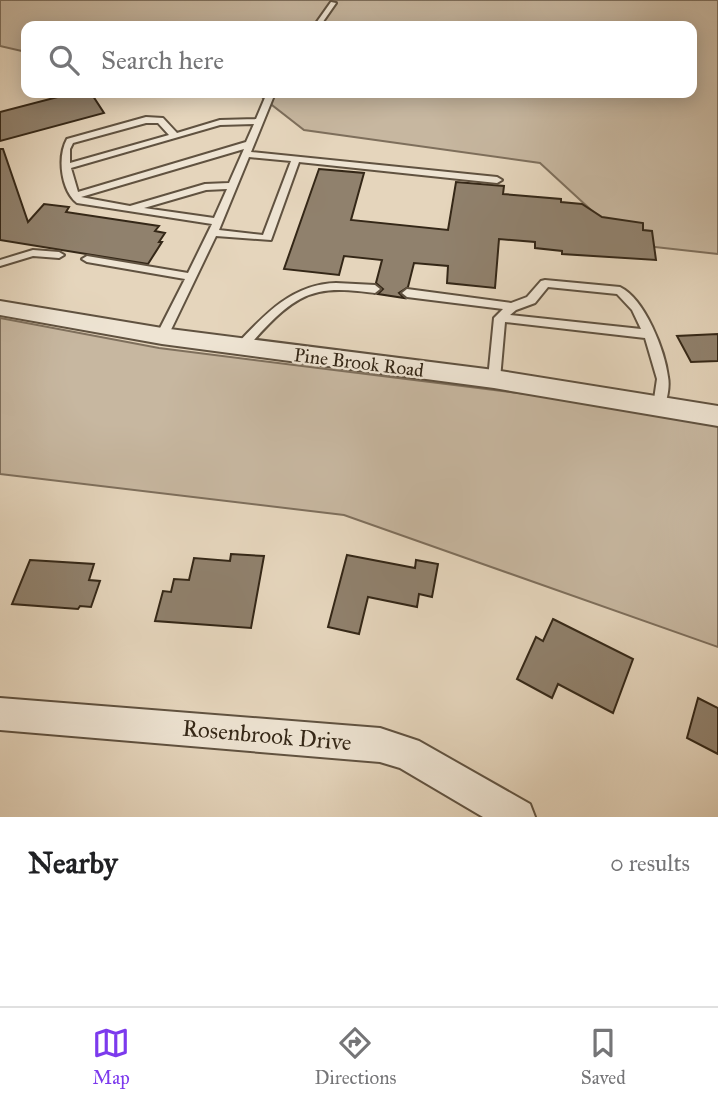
<!DOCTYPE html>
<style>
:root{--surface:#fff;--page:#f2f2f2;--text:#202124;--muted:#757577;--line:#e0e0e0;--accent:#7c3aed}
body{margin:0;font-family:"IM FELL Great Primer",serif;background:var(--page);color:var(--text)}
.list{margin:0;padding:0;list-style:none}
h2{display:flex;justify-content:space-between;align-items:center;height:91px;margin:0;padding:0 28px;font-size:30px}
h2 small{font-size:23px;font-weight:400;color:var(--muted)}
.icon{flex:none;width:38px;height:38px;fill:none;stroke:currentColor;stroke-width:2;stroke-linecap:round;stroke-linejoin:round}
.map{position:relative;flex:none;width:718px;height:817px;overflow:hidden}
.search{position:absolute;background:var(--surface);box-shadow:0 4px 18px #0003;left:21px;right:21px;top:21px;height:77px;display:flex;align-items:center;gap:18px;box-sizing:border-box;padding:0 24px;border-radius:14px;color:var(--muted);font-size:26px}
.sheet{height:189px;background:var(--surface)}
nav{display:flex;justify-content:space-around;align-items:center;box-sizing:border-box;height:98px;border-top:2px solid var(--line);background:var(--surface);font-size:19px;color:var(--muted)}
nav a{display:grid;justify-items:center;gap:4px}
nav .on{color:var(--accent)}
.map>svg:first-child{display:block}
.green{fill:#c7b7a0;stroke:#7e6f5c;stroke-width:2}
.building{fill:#90816d;stroke:#342717;stroke-width:2}
.lines{fill:none;stroke-linecap:round;stroke-linejoin:round}
.lane-casing{stroke:#605240;stroke-width:4}
.street-casing{stroke:#605240;stroke-width:4}
.lane{fill:#eee4d3;fill-rule:evenodd}
.street{fill:#eee4d3;fill-rule:evenodd}
.labels{text-anchor:middle;stroke-width:5;stroke-linejoin:round;paint-order:stroke}
.street-label{font-size:19px;fill:#342717;stroke:#eee4d3}
.near-street-label{font-size:23px;fill:#342717;stroke:#eee4d3}
</style>
<div class="map">
<svg width="718" height="817" viewBox="0 0 718 817">
<rect width="100%" height="100%" fill="#e5d5bc"/>
<filter id="stains"><feTurbulence type="fractalNoise" baseFrequency=".00286" numOctaves="4"/><feColorMatrix values="0 0 0 0 .2 0 0 0 0 .09 0 0 0 0 .02 0 0 0 .5 -.17"/></filter>
<radialGradient id="worn" r=".72"><stop offset=".6" stop-color="#630" stop-opacity="0"/><stop offset="1" stop-color="#630" stop-opacity=".3"/></radialGradient>
<!-- green -->
<path class="green" d="M0 0H718V254L628 244 540 163 304 130 263 98 267 93H692V26H26V52L0 46Z
M0 318 159 348 718 418V647L344 515 0 474Z"/>
<!-- building -->
<path class="building" d="M73 93H91L104 113 0 141V112Z
M0 149H3L28 222 44 204 69 207 66 212 159 226 155 231 165 233 159 242H162L148 264 0 240Z
M319 169 364 173 351 220 448 230 456 182 504 186 503 194 561 199V202L582 204 602 217 643 223V230L652 231 656 260 562 254V251L535 248V242L499 239 495 288 447 283 448 266 414 263 408 287 399 293 404 298 378 294 383 289 376 283 382 260 344 256 339 275 284 269Z
M718 334V361L691 362 677 336Z
M231 554 264 556 251 628 155 621 163 591 171 592 174 579 189 580 194 558 230 561Z
M347 555 415 568 416 560 438 564 432 597 419 594 417 607 368 597 359 634 328 627Z
M30 560 94 564 89 580 100 581 91 607 80 606 78 609 12 604Z
M553 619 633 659 613 713 558 684 552 698 517 679 536 637 543 641Z
M698 698 718 708V754L687 738Z"/>
<g class="lines">
<!-- lane casing -->
<g class="lane-casing">
<path id="lane" d="M331 2 336 3 320 26H314Z
M267 93H275L251 152 497 177 502 180 497 183 299 162 271 240 216 236 168 336 162 340 158 339 156 336 185 279 87 262 82 259 87 256 188 273 212 224 77 203C61 190 57 157 67 139L146 117 163 118 177 133 220 120 256 119ZM146 123H158L169 135 70 163V149L73 143ZM254 124 246 142 78 192 71 168 220 125ZM244 149 229 183 205 184 130 206 81 197ZM249 157 291 161 263 235 219 230ZM227 189 214 218 144 208 206 190Z
M33 250 59 252 64 255 59 258 33 256 0 266V260Z
M545 280 620 287C645 299 665 351 668 377 670 386 667 401 663 409H655L653 406 657 379 645 338 505 322 500 379 494 383 488 379 494 318 503 309 407 297 402 293 407 289 511 303 527 297 541 281ZM548 287 617 294 632 310 641 329 510 315 516 310 535 303Z
M336 283 375 285 380 289 375 293C357 291 337 288 319 292 289 298 265 328 245 350H237L235 347 237 344C265 314 293 284 336 283Z"/>
</g>
<!-- street casing -->
<g class="street-casing">
<path id="street" d="M0 301 162 328 494 370 718 406V426L494 388 162 344 0 315Z
M0 698 380 728 419 741 530 804 535 817H483L400 768 380 762 0 730Z"/>
</g>
<!-- lane -->
<use href="#lane" class="lane"/>
<!-- street -->
<use href="#street" class="street"/>
</g>
<g class="labels">
<!-- street labels -->
<g class="street-label">
<text transform="translate(359 362) rotate(7)" y="7">Pine Brook Road</text>
</g>
<!-- near-street labels -->
<g class="near-street-label">
<text transform="translate(267 735) rotate(5)" y="8">Rosenbrook Drive</text>
</g>
</g>
<rect width="100%" height="100%" filter="url(#stains)"/>
<rect width="100%" height="100%" fill="url(#worn)"/>
</svg>
<div class="search"><svg class="icon" aria-label="search" viewBox="0 0 24 24"><circle cx="10" cy="10" r="6"/><path d="M15 15l6 6"/></svg>Search here</div>
</div>
<section class="sheet">
<h2>Nearby<small>0 results</small></h2>
<ul class="list">
</ul>
</section>
<nav>
<a class="on"><svg class="icon" aria-label="map" viewBox="0 0 24 24"><path d="M3 6l6-2 6 2 6-2v14l-6 2-6-2-6 2zM9 4v14M15 6v14"/></svg>Map</a>
<a><svg class="icon" aria-label="directions" viewBox="0 0 24 24"><path d="M12 3l9 9-9 9-9-9zM9 14v-3h6M13 9l2 2-2 2"/></svg>Directions</a>
<a><svg class="icon" aria-label="saved" viewBox="0 0 24 24"><path d="M7 4h10v16l-5-4-5 4z"/></svg>Saved</a>
</nav>
